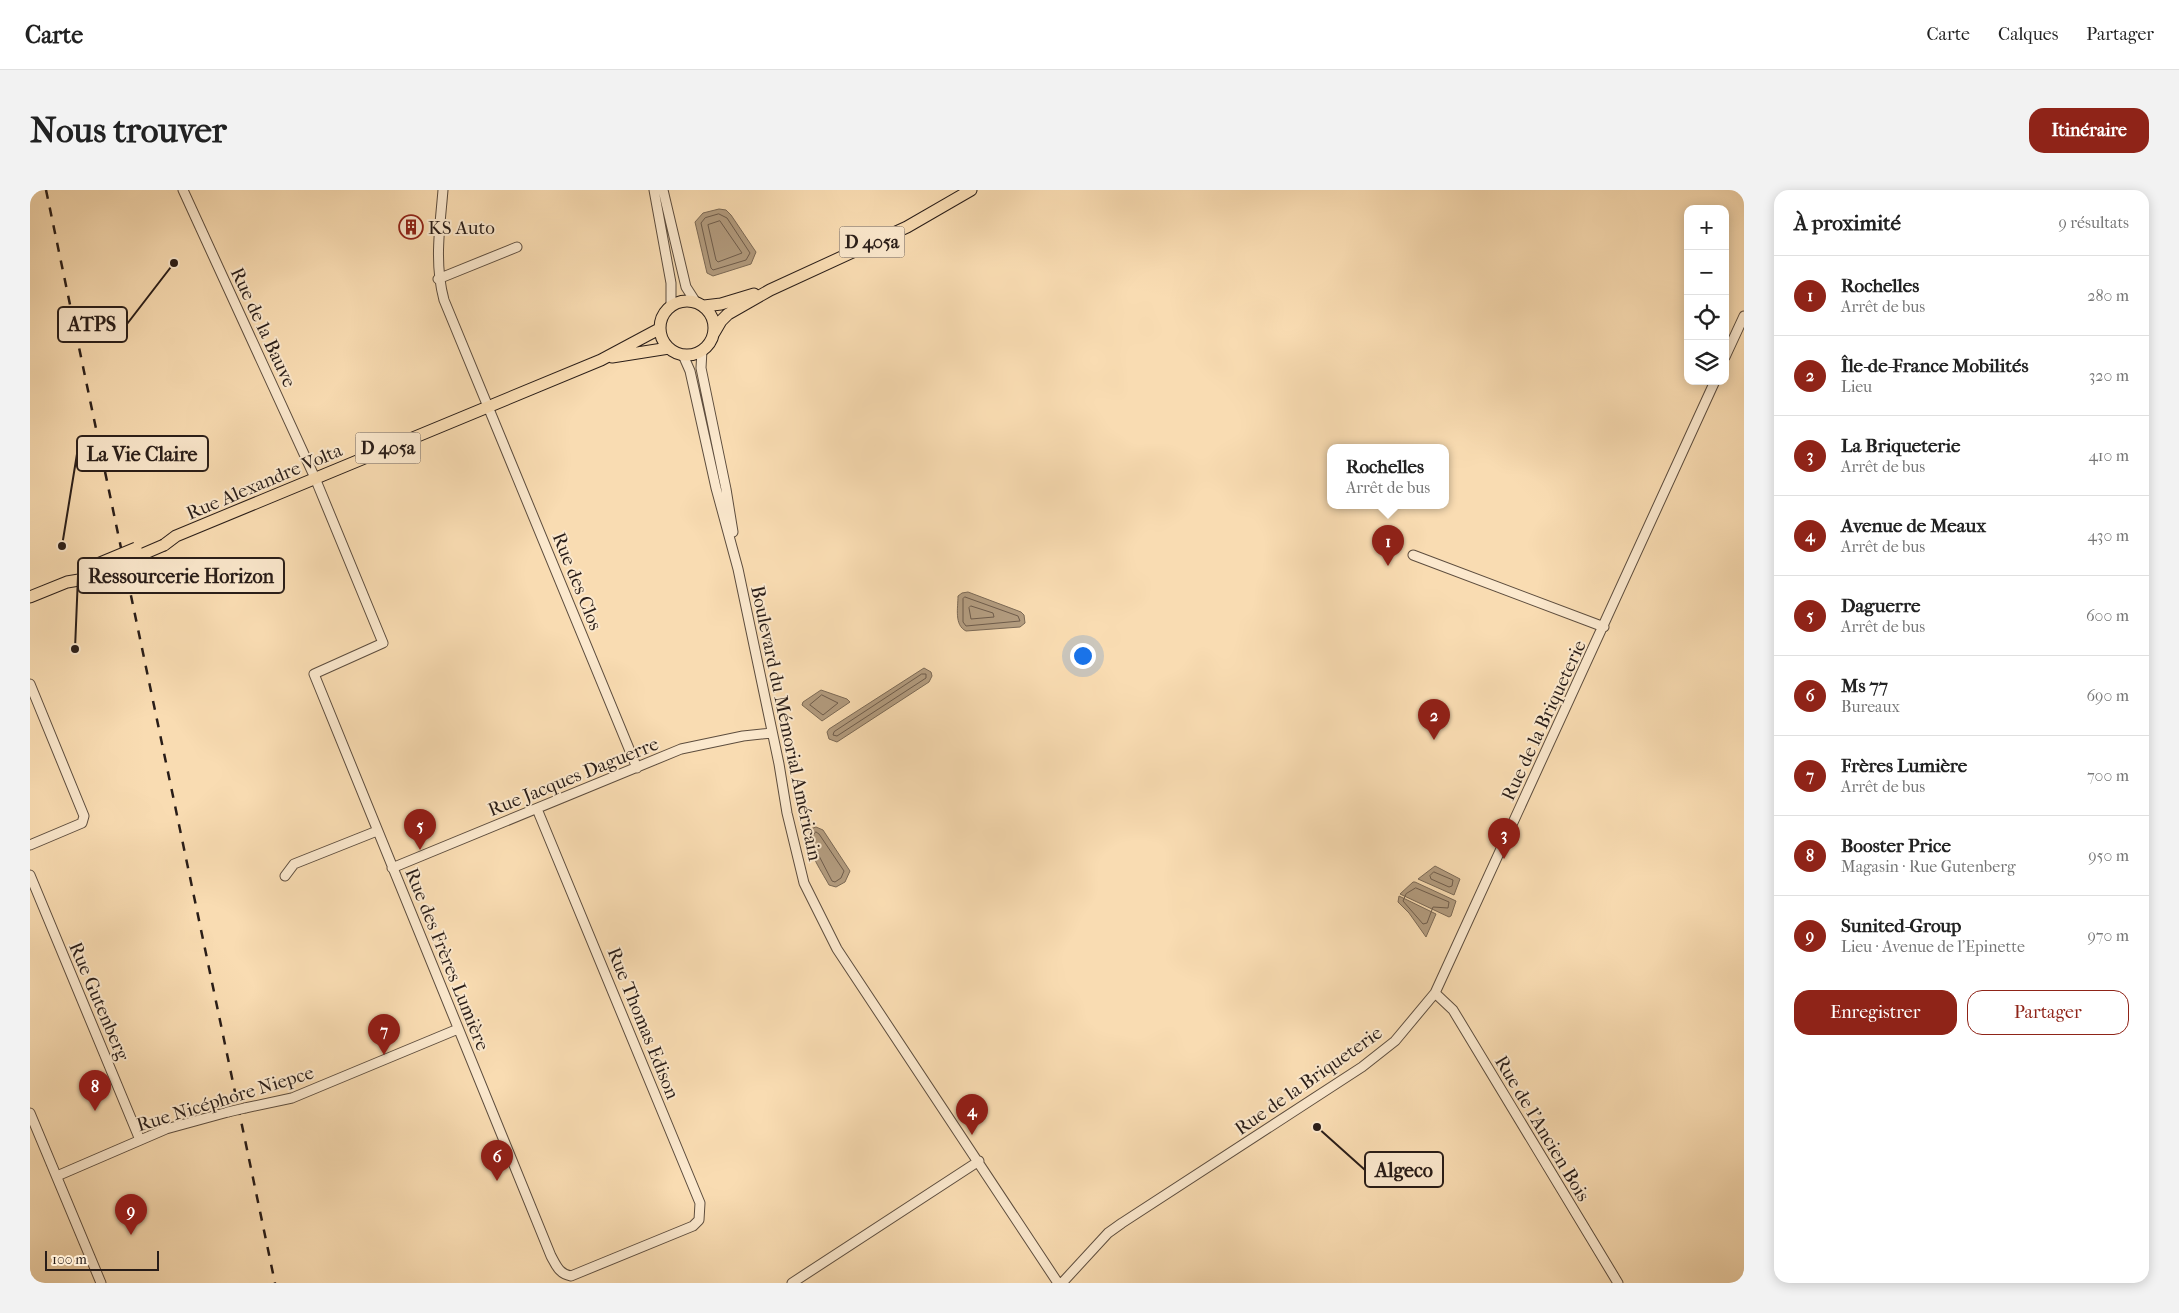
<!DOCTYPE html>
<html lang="fr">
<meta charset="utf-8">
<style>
:root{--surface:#fff;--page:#f2f2f2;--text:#222;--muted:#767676;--line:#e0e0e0;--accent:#8f2418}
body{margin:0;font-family:"IM FELL French Canon",serif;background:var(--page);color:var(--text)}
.controls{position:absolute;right:15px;top:15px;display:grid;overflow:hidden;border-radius:10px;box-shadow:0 2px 12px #0003}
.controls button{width:45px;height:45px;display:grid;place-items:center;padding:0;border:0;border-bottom:1px solid var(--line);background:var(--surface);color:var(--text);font:25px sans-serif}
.scale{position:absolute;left:15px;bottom:12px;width:114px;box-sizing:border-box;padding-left:5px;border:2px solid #291d18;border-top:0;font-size:14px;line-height:18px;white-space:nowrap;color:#291d18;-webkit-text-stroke:4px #fbe8cd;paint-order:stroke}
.you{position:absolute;left:1052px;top:465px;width:18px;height:18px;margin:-12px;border:4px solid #fff;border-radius:50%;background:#1a73e8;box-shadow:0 0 0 8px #1a73e833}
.badge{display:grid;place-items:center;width:32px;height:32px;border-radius:50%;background:var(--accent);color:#fff;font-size:16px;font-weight:700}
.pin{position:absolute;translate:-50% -41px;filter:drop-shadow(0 1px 2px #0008)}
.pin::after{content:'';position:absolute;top:26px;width:18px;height:15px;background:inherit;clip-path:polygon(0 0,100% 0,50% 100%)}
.popup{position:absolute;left:1297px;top:254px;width:122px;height:65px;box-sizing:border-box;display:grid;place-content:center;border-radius:10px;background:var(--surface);filter:drop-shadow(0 1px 4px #0005);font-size:16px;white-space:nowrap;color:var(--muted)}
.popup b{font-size:19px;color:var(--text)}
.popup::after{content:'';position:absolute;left:50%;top:100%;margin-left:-10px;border:10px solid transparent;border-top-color:var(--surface)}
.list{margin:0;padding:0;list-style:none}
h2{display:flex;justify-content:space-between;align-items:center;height:65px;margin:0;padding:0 20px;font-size:21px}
h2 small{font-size:16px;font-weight:400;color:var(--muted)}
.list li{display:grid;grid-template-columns:32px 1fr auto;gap:15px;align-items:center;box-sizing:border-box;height:80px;padding:0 20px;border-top:1px solid var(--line)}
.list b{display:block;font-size:19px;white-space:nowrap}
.list p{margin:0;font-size:16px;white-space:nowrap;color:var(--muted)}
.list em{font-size:16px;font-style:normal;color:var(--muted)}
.actions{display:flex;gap:10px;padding:15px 20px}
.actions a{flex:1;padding:11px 0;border:1px solid var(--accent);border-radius:15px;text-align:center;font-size:18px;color:var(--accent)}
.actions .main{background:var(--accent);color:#fff}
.icon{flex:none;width:28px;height:28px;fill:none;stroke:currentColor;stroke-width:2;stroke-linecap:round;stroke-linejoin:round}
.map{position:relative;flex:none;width:1714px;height:1093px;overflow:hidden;border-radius:15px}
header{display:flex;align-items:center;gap:30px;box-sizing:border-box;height:70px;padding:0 25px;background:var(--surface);border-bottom:1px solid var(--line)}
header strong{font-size:24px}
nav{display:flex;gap:28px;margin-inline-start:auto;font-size:18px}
.intro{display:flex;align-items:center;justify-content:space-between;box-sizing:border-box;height:120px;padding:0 30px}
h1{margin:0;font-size:35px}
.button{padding:12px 22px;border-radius:15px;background:var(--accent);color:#fff;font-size:18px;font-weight:700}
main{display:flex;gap:30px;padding:0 30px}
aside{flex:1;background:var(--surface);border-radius:15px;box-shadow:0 2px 12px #0003}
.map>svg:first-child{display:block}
.water{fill:#b29b7e;stroke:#7b6955}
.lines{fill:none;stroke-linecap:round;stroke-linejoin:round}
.shore{stroke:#6e5c4b;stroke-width:1}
.minor-casing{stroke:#5d4d3e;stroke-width:11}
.major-casing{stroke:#291d18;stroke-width:13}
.minor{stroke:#fbe8cd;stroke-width:9}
.major{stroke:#f9dcb2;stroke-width:11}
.rail{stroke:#291d18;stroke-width:2.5;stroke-dasharray:9 9;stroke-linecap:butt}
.minor-bridge-casing{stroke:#5d4d3e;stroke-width:11;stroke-linecap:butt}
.major-bridge-casing{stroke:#291d18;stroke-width:13;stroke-linecap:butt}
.minor-bridge{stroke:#fbe8cd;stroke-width:9}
.major-bridge{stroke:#f9dcb2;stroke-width:11}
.labels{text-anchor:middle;stroke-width:4;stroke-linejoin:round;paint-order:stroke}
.shield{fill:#fbe8cd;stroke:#685a4e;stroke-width:1}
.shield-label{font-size:18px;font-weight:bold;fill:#291d18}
.poi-label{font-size:19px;fill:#291d18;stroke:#fbe8cd;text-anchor:start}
.street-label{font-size:19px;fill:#291d18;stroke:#fbe8cd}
.leader{fill:none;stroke:#291d18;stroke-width:2}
.callout-dot{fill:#291d18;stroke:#fbe8cd;stroke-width:2}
.callout{fill:#fbe8cd;stroke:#291d18;stroke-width:2}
.callout-label{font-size:20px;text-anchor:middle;font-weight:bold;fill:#291d18}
</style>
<header>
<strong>Carte</strong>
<nav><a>Carte</a><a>Calques</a><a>Partager</a></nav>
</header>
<div class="intro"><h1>Nous trouver</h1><a class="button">Itinéraire</a></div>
<main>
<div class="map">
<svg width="1714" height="1093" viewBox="0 0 1714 1093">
<rect width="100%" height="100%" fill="#f9dcb2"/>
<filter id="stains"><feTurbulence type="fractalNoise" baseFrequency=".004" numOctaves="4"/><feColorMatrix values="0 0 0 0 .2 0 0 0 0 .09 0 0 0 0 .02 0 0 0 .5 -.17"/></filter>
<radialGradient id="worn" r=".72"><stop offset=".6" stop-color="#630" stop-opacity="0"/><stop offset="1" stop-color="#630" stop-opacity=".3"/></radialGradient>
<!-- water -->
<path class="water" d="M689 19 696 20 701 25 726 62 721 74 683 86 677 83 665 32 673 23Z
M938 402 991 422 994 425 995 433 990 437 936 441C924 435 928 418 928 406L932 403Z
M894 478 901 482 902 486 899 492 807 552 799 549 797 542 799 539Z
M791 500 817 509 820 512 792 531 772 515 773 512Z
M786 637 793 640 820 681 815 692 806 697 799 695C791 680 773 656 780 639Z
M1405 676 1430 689 1424 705 1388 689Z
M1383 692H1385L1426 711 1421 726 1419 727 1370 704Z
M1369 706 1406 724 1396 747 1379 723 1368 712Z"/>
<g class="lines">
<!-- shore -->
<path class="shore" d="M689 24 697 28 720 63 716 70 683 80 681 78 671 33 675 28Z
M690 31 712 63 688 72 686 70 678 35Z
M935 407 988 426 990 431 936 436 933 432V409Z
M941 416 963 423 964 427 941 429 939 418Z
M892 484H896V488L807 546 803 545 804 542Z
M792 505 808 513 793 525 780 515Z
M786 642 789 644 814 681 811 688 805 692 802 691 787 662 783 646Z
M1404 682 1423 690 1422 696 1419 697 1401 689 1400 686Z
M1386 698 1419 712 1418 718 1403 717 1397 733 1393 734 1373 711 1376 704Z"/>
<!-- minor casing -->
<g class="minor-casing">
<path id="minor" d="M153 0 285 288 353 453 284 484 521 1066C526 1075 529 1084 541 1086L663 1036 669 1030 670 1013 507 619
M413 0C410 37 404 73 414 110L607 578
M624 0 641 93V115
M633 0 656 97 665 111
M408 89 487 57
M672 160 671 178 696 299 703 342
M653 165 660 181 686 298 708 379 749 574 757 623 774 693 807 759 1028 1093
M1695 167 1714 126
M1383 365 1574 437
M0 494 54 626 52 633 0 655
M362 678 651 559 713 546 742 543
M0 685 110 950
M255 686 264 674 347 641
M1405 803 1423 820 1588 1093
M215 918 262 908 428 839
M0 923 71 1093
M27 986 136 939 198 922
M762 1093 949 971
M1032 1093 1078 1043 1092 1033 1332 877 1365 851 1405 803 1685 191"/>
</g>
<!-- major casing -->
<g class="major-casing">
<path id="major" d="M630 138a27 27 0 1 1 54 0a27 27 0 1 1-54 0Z
M674 116 691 114 724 104
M684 143 691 131 698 124 740 100 877 37 941 0
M582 167 639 158
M134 355 146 346 571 170 629 139
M0 407 37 392 55 389"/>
</g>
<!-- minor -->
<use href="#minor" class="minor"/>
<!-- major -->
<use href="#major" class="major"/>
<!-- rail -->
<path class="rail" d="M16 0 245 1093"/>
<!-- minor-bridge casing -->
<g class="minor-bridge-casing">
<path id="minor-bridge" d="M198 922 215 918"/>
</g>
<!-- major-bridge casing -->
<g class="major-bridge-casing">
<path id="major-bridge" d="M53 380 106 358
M55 389 134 355"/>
</g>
<!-- minor-bridge -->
<use href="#minor-bridge" class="minor-bridge"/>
<!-- major-bridge -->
<use href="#major-bridge" class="major-bridge"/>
</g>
<!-- icons -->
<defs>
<g id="building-ring" transform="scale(1.25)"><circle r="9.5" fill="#fbe8cd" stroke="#8f2418" stroke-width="1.5"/><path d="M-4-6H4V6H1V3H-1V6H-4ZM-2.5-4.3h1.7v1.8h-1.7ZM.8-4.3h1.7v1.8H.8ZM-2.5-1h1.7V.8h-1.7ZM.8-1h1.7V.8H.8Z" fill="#8f2418"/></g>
</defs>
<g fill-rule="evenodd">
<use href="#building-ring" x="381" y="37"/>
</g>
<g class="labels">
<!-- shield labels -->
<g class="shield">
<rect x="809.5" y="36.5" width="65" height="31" rx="4"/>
<rect x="325.5" y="242.5" width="65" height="31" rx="4"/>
</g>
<g class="shield-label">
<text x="842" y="58">D 405a</text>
<text x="358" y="264">D 405a</text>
</g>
<!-- poi labels -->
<g class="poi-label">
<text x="398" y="44">KS Auto</text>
</g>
<!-- street labels -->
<g class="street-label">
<text transform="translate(234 137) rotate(65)" y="7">Rue de la Bauve</text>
<text transform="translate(234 291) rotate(-23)" y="7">Rue Alexandre Volta</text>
<text transform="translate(548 391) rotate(68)" y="7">Rue des Clos</text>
<text transform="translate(1513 530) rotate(-65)" y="7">Rue de la Briqueterie</text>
<text transform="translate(757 533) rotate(78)" y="7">Boulevard du Mémorial Américain</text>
<text transform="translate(543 586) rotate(-22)" y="7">Rue Jacques Daguerre</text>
<text transform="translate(418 769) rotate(68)" y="7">Rue des Frères Lumière</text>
<text transform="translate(70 811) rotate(67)" y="7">Rue Gutenberg</text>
<text transform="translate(614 833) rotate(68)" y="7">Rue Thomas Edison</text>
<text transform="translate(1278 890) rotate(-35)" y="7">Rue de la Briqueterie</text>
<text transform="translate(195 908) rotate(-17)" y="7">Rue Nicéphore Niepce</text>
<text transform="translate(1513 938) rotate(59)" y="7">Rue de l'Ancien Bois</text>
</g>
</g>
<!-- callouts -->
<path class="leader" d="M144 73L97 134M32 356L47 264M45 459L48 386M1287 937L1335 980"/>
<g class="callout-dot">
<circle cx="144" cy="73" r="5"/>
<circle cx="32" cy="356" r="5"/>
<circle cx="45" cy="459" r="5"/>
<circle cx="1287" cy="937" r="5"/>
</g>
<g class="callout">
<rect x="28" y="117" width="69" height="35" rx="5"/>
<rect x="47" y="246" width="131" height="35" rx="5"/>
<rect x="48" y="368" width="206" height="35" rx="5"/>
<rect x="1335" y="962" width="78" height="35" rx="5"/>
</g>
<g class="callout-label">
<text x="62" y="141">ATPS</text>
<text x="112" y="271">La Vie Claire</text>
<text x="151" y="393">Ressourcerie Horizon</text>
<text x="1374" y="987">Algeco</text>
</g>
<rect width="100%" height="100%" filter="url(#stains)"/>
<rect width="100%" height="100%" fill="url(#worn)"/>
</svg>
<div class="controls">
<button>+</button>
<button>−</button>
<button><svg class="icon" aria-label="locate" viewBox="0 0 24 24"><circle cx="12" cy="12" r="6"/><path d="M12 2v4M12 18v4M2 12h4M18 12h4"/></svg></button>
<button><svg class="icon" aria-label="layers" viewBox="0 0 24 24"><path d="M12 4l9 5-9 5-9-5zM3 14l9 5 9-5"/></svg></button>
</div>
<div class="scale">100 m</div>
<div class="you"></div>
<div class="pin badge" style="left:1358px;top:376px">1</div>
<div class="popup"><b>Rochelles</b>Arrêt de bus</div>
<div class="pin badge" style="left:1404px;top:550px">2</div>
<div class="pin badge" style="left:1474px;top:669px">3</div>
<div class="pin badge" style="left:942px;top:945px">4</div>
<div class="pin badge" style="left:390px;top:660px">5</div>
<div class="pin badge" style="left:467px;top:991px">6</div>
<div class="pin badge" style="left:354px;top:865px">7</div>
<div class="pin badge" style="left:65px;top:921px">8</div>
<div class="pin badge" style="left:101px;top:1045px">9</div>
</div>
<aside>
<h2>À proximité<small>9 résultats</small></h2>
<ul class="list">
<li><span class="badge">1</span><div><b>Rochelles</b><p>Arrêt de bus</p></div><em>280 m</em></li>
<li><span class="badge">2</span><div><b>Île-de-France Mobilités</b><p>Lieu</p></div><em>320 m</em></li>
<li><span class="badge">3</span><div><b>La Briqueterie</b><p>Arrêt de bus</p></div><em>410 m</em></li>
<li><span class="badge">4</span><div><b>Avenue de Meaux</b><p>Arrêt de bus</p></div><em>430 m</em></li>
<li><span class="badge">5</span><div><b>Daguerre</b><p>Arrêt de bus</p></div><em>600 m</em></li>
<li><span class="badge">6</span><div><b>Ms 77</b><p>Bureaux</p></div><em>690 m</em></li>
<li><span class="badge">7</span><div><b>Frères Lumière</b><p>Arrêt de bus</p></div><em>700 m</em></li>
<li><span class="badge">8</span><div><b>Booster Price</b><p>Magasin · Rue Gutenberg</p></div><em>950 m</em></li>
<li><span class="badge">9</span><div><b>Sunited-Group</b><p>Lieu · Avenue de l'Epinette</p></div><em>970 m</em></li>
</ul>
<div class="actions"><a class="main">Enregistrer</a><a>Partager</a></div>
</aside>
</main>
